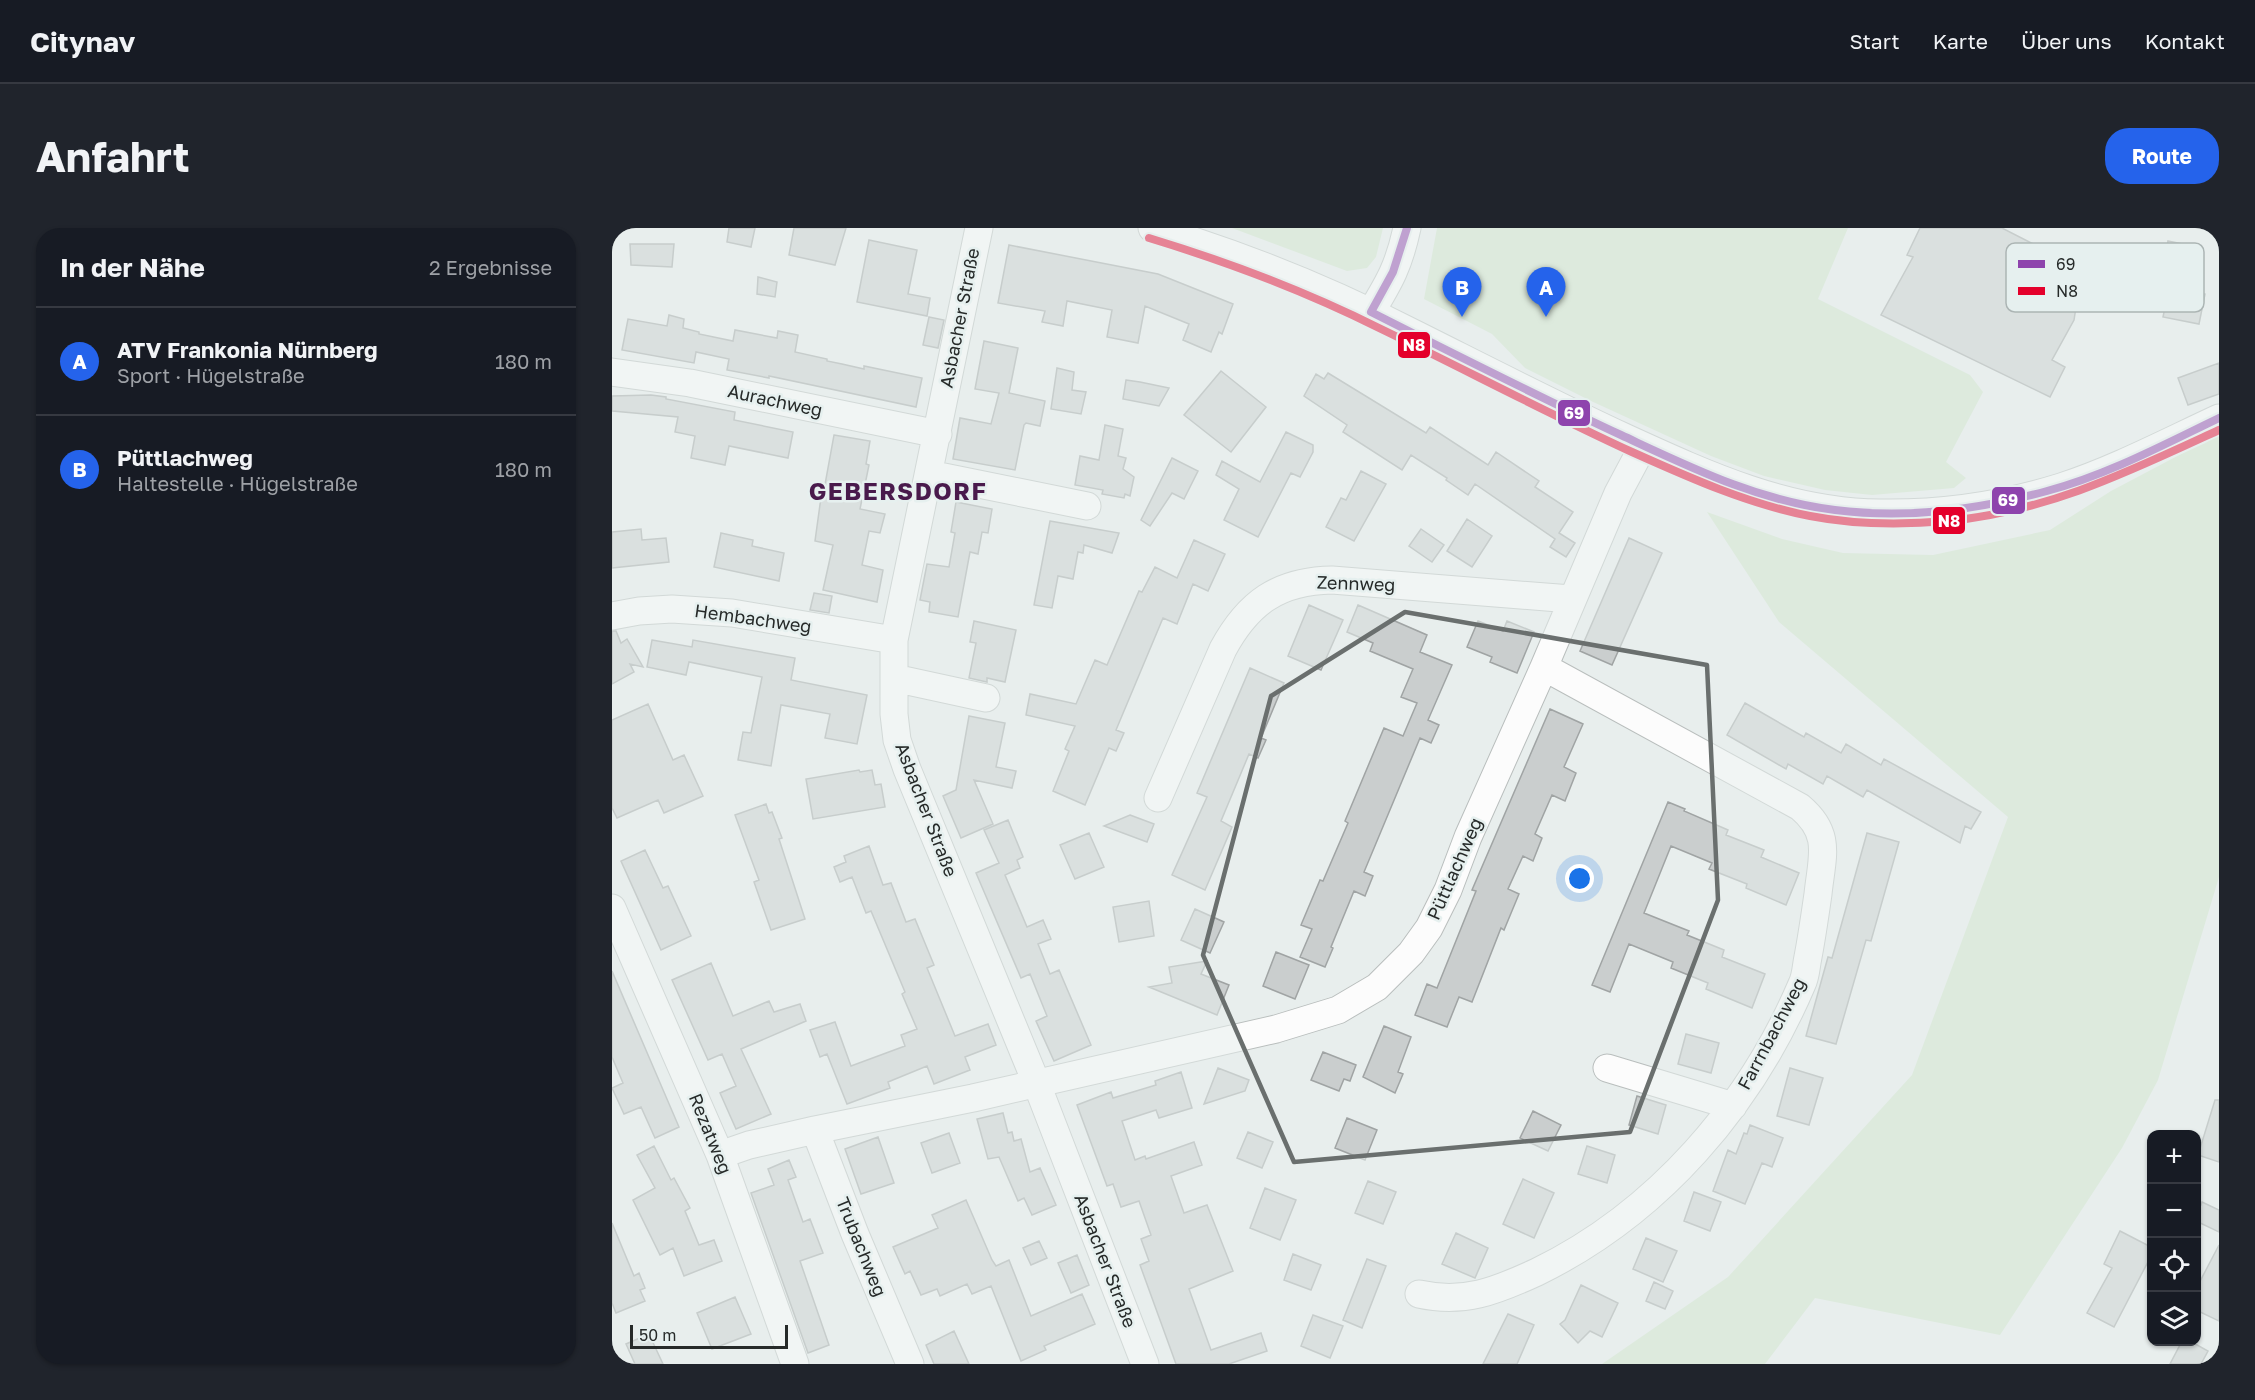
<!DOCTYPE html>
<html lang="de">
<meta charset="utf-8">
<style>
:root{--surface:#171b24;--page:#20242c;--text:#f1f3f6;--muted:#9ea1a6;--line:#363941;--accent:#2563eb}
body{margin:0;font-family:"Golos Text",sans-serif;background:var(--page);color:var(--text)}
.controls{position:absolute;right:18px;bottom:18px;display:grid;overflow:hidden;border-radius:12px;box-shadow:0 2px 4px #0004}
.controls button{width:54px;height:54px;display:grid;place-items:center;padding:0;border:0;border-bottom:2px solid var(--line);background:var(--surface);color:var(--text);font:30px sans-serif}
.scale{position:absolute;left:18px;bottom:15px;width:158px;box-sizing:border-box;padding-left:6px;border:3px solid #262a29;border-top:0;font-size:16px;line-height:21px;white-space:nowrap;color:#262a29;-webkit-text-stroke:4px #e6f0ef;paint-order:stroke}
.you{position:absolute;left:968px;top:651px;width:21px;height:21px;margin:-15px;border:4px solid #fff;border-radius:50%;background:#1a73e8;box-shadow:0 0 0 9px #1a73e833}
.badge{display:grid;place-items:center;width:39px;height:39px;border-radius:50%;background:var(--accent);color:#fff;font-size:20px;font-weight:700}
.pin{position:absolute;translate:-50% -50px;filter:drop-shadow(0 2px 3px #0008)}
.pin::after{content:'';position:absolute;top:32px;width:21px;height:18px;background:inherit;clip-path:polygon(0 0,100% 0,50% 100%)}
.list{margin:0;padding:0;list-style:none}
h2{display:flex;justify-content:space-between;align-items:center;height:78px;margin:0;padding:0 24px;font-size:26px}
h2 small{font-size:20px;font-weight:400;color:var(--muted)}
.list li{display:grid;grid-template-columns:39px 1fr auto;gap:18px;align-items:center;box-sizing:border-box;height:108px;padding:0 24px;border-top:2px solid var(--line)}
.list b{display:block;font-size:22px;white-space:nowrap}
.list p{margin:0;font-size:20px;white-space:nowrap;color:var(--muted)}
.list em{font-size:20px;font-style:normal;color:var(--muted)}
.icon{flex:none;width:33px;height:33px;fill:none;stroke:currentColor;stroke-width:2;stroke-linecap:round;stroke-linejoin:round}
.map{position:relative;flex:none;width:1607px;height:1136px;overflow:hidden;border-radius:24px}
header{display:flex;align-items:center;gap:36px;box-sizing:border-box;height:84px;padding:0 30px;background:var(--surface);border-bottom:2px solid var(--line)}
header strong{font-size:28px}
nav{display:flex;gap:33px;margin-inline-start:auto;font-size:21px}
.intro{display:flex;align-items:center;justify-content:space-between;box-sizing:border-box;height:144px;padding:0 36px}
h1{margin:0;font-size:42px}
.button{padding:15px 27px;border-radius:24px;background:var(--accent);color:#fff;font-size:21px;font-weight:700}
main{display:flex;gap:36px;padding:0 36px}
aside{flex:1;background:var(--surface);border-radius:24px;box-shadow:0 2px 4px #0004}
.map>svg:first-child{display:block}
.green{fill:#d1e4cb}
.building{fill:#cacece;stroke:#a0a4a4;stroke-width:1.5}
.lines{fill:none;stroke-linecap:round;stroke-linejoin:round}
.minor-casing{stroke:#b9bebd;stroke-width:29}
.minor{stroke:#fcfcfc;stroke-width:27}
.bus-1-casing{stroke:#e6f0ef;stroke-width:12}
.bus-2-casing{stroke:#e6f0ef;stroke-width:12}
.bus-1{stroke:#8e44ad;stroke-width:8}
.bus-2{stroke:#e4002b;stroke-width:8}
.marked{fill:none;stroke:#6a6f6e;stroke-width:4.5;stroke-linejoin:round}
.labels{text-anchor:middle;stroke-width:5;stroke-linejoin:round;paint-order:stroke}
.street-label{font-size:18px;fill:#262a29;stroke:#e6f0ef}
.district-label{font-size:24px;font-weight:bold;letter-spacing:1.5px;fill:#491a4c;stroke:#e6f0ef}
.key{fill:#e6f0ef;stroke:#acb5b4;stroke-width:1.5}
.key-label{font-size:16px;fill:#262a29}
.line-badge{stroke:#e6f0ef;stroke-width:2}
.badge-label{font-size:16px;text-anchor:middle;font-weight:bold;fill:#fff}
</style>
<header>
<strong>Citynav</strong>
<nav><a>Start</a><a>Karte</a><a>Über uns</a><a>Kontakt</a></nav>
</header>
<div class="intro"><h1>Anfahrt</h1><a class="button">Route</a></div>
<main>
<aside>
<h2>In der Nähe<small>2 Ergebnisse</small></h2>
<ul class="list">
<li><span class="badge">A</span><div><b>ATV Frankonia Nürnberg</b><p>Sport · Hügelstraße</p></div><em>180 m</em></li>
<li><span class="badge">B</span><div><b>Püttlachweg</b><p>Haltestelle · Hügelstraße</p></div><em>180 m</em></li>
</ul>
</aside>
<div class="map">
<svg width="1607" height="1136" viewBox="0 0 1607 1136">
<rect width="100%" height="100%" fill="#e8eeed"/>
<!-- green -->
<path class="green" d="M620 0H771L764 29 755 40 735 43Z
M825 0H1236L1206 71 1358 147 1371 164 1334 234 1354 250 1342 260 1260 267 1213 262 1152 248 1099 228 979 173 913 140 880 106 812 71Z
M1607 206V649L1546 852 1510 920 1388 1107 1203 1070 1153 1136H990L1116 1049 1300 847 1396 589 1167 394 1095 284 1170 311 1231 325 1321 327 1438 302 1499 263Z"/>
<!-- building -->
<path class="building" d="M117 0H143L139 19 115 14Z
M182 0H234L223 37 177 27Z
M1308 0H1390L1470 41 1462 92 1440 132 1453 139 1438 169 1269 87 1301 29 1295 27Z
M257 12 305 22 296 66 318 70 315 88 245 74Z
M1556 13 1581 18 1577 41 1586 42 1581 64 1593 66 1587 96 1551 89 1557 60 1547 58Z
M18 16H62L60 39 19 37Z
M397 17 546 46 621 76 610 106 607 104 599 124 571 112 577 96 533 78 526 115 495 109 500 82 455 73 451 98 430 94 433 83 386 75Z
M146 49 165 54 163 69 145 66Z
M57 87 72 91 71 100 87 104V106L121 113 123 102 165 110 166 103 186 107 183 124 215 131V133L230 136 252 141V138L310 150 304 179 157 148V150L115 142 117 131 84 124 82 135 10 122 16 91 55 98Z
M317 89 332 92 326 120 311 117Z
M372 113 406 120 397 165 433 173 428 198 414 195 412 197 403 242 341 231 348 190 379 196 387 165 363 161Z
M1607 135V166L1576 177 1566 150Z
M445 140 462 144 460 162 474 164 469 186 439 181Z
M609 143 654 179 619 224 572 187Z
M716 145 814 205 818 199 876 237 884 224 927 253 923 259 961 284 947 305 963 315 954 329 938 319 943 311 863 256 856 267 834 252 835 250 799 227 790 242 731 204 735 197 692 168 704 146 712 151Z
M514 152 528 154 557 160 547 178 511 171Z
M39 167 54 169V171L123 184 122 192 181 204 176 230 117 218 113 237 79 230 83 208 63 204 66 189 0 183V168Z
M493 197 511 201 506 228 514 230 511 241 522 249 518 268 513 266 512 270 490 266 491 262 463 257 468 228 487 232Z
M674 204 701 217V224L688 249 679 245 646 309 612 292 627 261 604 247 610 233 648 254Z
M222 207 258 213 254 236 257 237 248 281 273 286 268 305 257 303 250 337 271 342 265 374 211 362 221 317 203 313 210 262H212Z
M560 230 586 243 572 271 560 265 538 298 529 292Z
M749 243 774 256 742 313 714 299 729 270 734 272Z
M344 274 380 281 376 305 370 304 366 326 358 324 346 389 317 384 318 374 308 372 315 336 337 339 343 305 339 304Z
M855 291 880 308 860 339 835 323Z
M438 293 507 305 500 325 472 317 471 325 466 324 461 351 446 348 440 380 422 377Z
M29 301 30 312 54 310 57 334 0 340V304Z
M809 301 832 317 820 334 797 318Z
M109 305 141 312 140 318 172 325 167 353 102 339Z
M1017 310 1050 325 1000 437 968 423Z
M582 312 613 326 596 363 581 356 565 396 551 390 504 502 512 505 504 523 497 520 473 577 441 563 457 523 453 521 463 498 414 487 418 466 464 476 483 432 495 437 527 363 530 364 543 339 565 350Z
M202 365 220 368 217 385 198 382Z
M697 377 731 392 709 442 676 428Z
M746 377 815 407 808 424 840 437 816 492 827 497 819 515 808 510 752 644 761 648 753 668 742 663 719 719 721 720 713 739 688 729 700 701 689 697 708 652 711 653 736 595 733 593 772 500 791 508 805 475 789 469 801 441 758 423 761 415 735 404Z
M362 393 404 402 393 454 375 450V454L357 450 364 415 358 414Z
M866 393 891 403 895 393 922 404 905 445 878 434 880 429 855 419Z
M0 403H4L9 415 15 411 31 439 18 436 22 444 0 456Z
M40 412 80 419 81 412 183 430 179 452 255 467 245 516 213 510 218 486 169 477 159 538 126 532 131 504 139 505 150 449 77 434 74 447 35 439Z
M638 440 672 455 649 510 654 512 646 530 637 526 609 593 620 599 593 662 560 647 595 569 585 565Z
M1133 475 1192 509 1194 505 1229 525 1234 516 1269 537 1272 531 1369 584 1359 601 1353 598 1348 615 1255 562 1251 569 1215 548 1211 556 1176 536 1174 541 1115 507Z
M36 476 61 532 72 527 91 568 52 585 46 572 5 590 0 580V492Z
M938 481 971 496 952 539 964 545 953 573 940 567 923 606 930 610 921 633 911 628 896 661 907 666 892 702 889 700 860 774 847 769 835 799 803 787 815 756 825 760 864 663 860 662Z
M357 488 393 495 384 539 404 543 400 560 362 552 381 596 349 610 331 568 344 562Z
M247 542 248 544 260 542 263 557 269 556 273 579 201 591 194 551Z
M1056 574 1073 581 1072 583 1116 602 1114 607 1152 622 1149 629 1187 645 1174 677 1134 660 1135 656 1097 641 1100 635 1059 618 1032 685 1077 703 1075 707 1112 722 1110 729 1153 746 1140 780 1094 761 1096 755 1059 740 1061 734 1017 716 998 764 980 757Z
M154 576 157 585 160 584 170 610 167 611 193 691 159 702 142 654 147 652 123 587Z
M518 587 542 596 535 614 492 598Z
M396 592 411 629 405 632 408 640 393 647 415 699 431 692 439 711 426 716 438 746 447 742 479 817 442 833 424 793 435 788 418 746 409 750 364 645 387 635 372 602Z
M477 605 492 639 463 651 448 617Z
M1255 605 1287 614 1259 713 1254 712 1224 816 1194 808 1216 729 1220 730Z
M257 618 271 657 279 655 294 694 303 691 322 737 315 740 343 808 376 796 384 817 353 829 358 842 322 856 315 838 276 854 278 860 235 876 215 826 208 829 198 802 223 794 239 838 293 818 289 807 305 801 290 766 293 764 259 683 254 685 240 649 228 654 222 639 234 634 232 628Z
M33 622 51 660 56 658 79 708 49 722 9 633Z
M537 673 542 708 507 714 501 679Z
M583 681 612 694 598 725 569 712Z
M664 724 697 737 683 771 651 758Z
M595 733 589 746 617 757 605 787 537 759 560 755 557 739Z
M99 735 121 788 157 773 162 784 188 776 194 793 129 821 159 886 124 901 108 865 124 858 110 826 96 832 60 752Z
M0 743 67 899 43 910 29 879 12 886 0 860 11 855 0 829Z
M772 798 799 809 786 844 791 846 783 865 751 849Z
M1074 806 1107 815 1099 845 1066 836Z
M711 824 744 837 738 853 732 851 727 863 699 852Z
M606 840 637 852 633 863 592 876Z
M1178 840 1211 850 1197 897 1165 888Z
M569 844 580 880 547 890 544 882 510 893 523 932 533 928 534 931 582 914 590 937 559 948 572 985 595 977 621 1043 577 1061 599 1122 649 1105 655 1123 617 1136H564L528 1037 537 1033 529 1011 539 1007 527 973 509 979 501 956 495 958 465 877 499 864 501 870 544 857 543 853Z
M1025 868 1054 877 1046 906 1017 897Z
M1603 872H1607V934L1586 927Z
M921 883 949 897 936 923 908 910Z
M391 885 396 905 400 904 402 913 409 911 418 944 428 940 444 977 420 987 412 970 406 973 387 929 376 931 365 891Z
M735 890 765 902 753 932 723 920Z
M1138 897 1171 910 1160 939 1150 935 1133 976 1101 963 1116 922 1124 926 1132 905 1135 906Z
M636 904 661 914 650 940 625 930Z
M337 905 348 935 320 945 309 915Z
M266 909 282 955 249 966 233 921Z
M42 918 59 952 62 950 78 980 73 983 87 1017 102 1012 110 1033 72 1048 61 1020 48 1027 21 972 43 960 25 927Z
M975 918 1003 927 995 955 966 946Z
M177 932 184 949 176 952 191 994 198 991 211 1025 188 1033 217 1117 196 1125 139 965 162 957 156 941Z
M911 951 942 965 922 1010 891 996Z
M756 953 784 964 771 996 743 985Z
M653 960 684 972 668 1012 638 1000Z
M1082 964 1109 974 1098 1003 1072 993Z
M354 972 380 1032 384 1038 397 1032 419 1088 470 1066 483 1096 432 1118 434 1122 409 1133 379 1058 360 1066 355 1056 328 1068 325 1061 309 1067 298 1043 293 1046 281 1019 326 1000 320 987Z
M1590 974 1607 982V1004L1584 993V975L1589 977Z
M0 995 22 1048 27 1045 33 1060 28 1062 33 1073 4 1085 0 1075Z
M1508 1003 1539 1019V1028L1502 1099 1475 1085 1500 1040 1492 1036Z
M844 1005 876 1020 863 1050 830 1036Z
M1034 1010 1065 1023 1051 1054 1021 1041Z
M427 1013 435 1030 419 1037 411 1020Z
M1607 1017V1093L1584 1082V1061Z
M681 1026 709 1037 699 1062 672 1052Z
M465 1027 477 1057 459 1065 446 1035Z
M755 1031 774 1038 750 1100 731 1092Z
M1042 1054 1061 1063 1053 1081 1034 1073Z
M969 1057 1006 1075 990 1109 978 1103 966 1115 948 1096 953 1092Z
M123 1069 139 1106 100 1121 85 1085Z
M896 1086 922 1097 905 1136H871Z
M701 1087 731 1098 718 1130 689 1118Z
M342 1103 357 1136H322L314 1117Z
M37 1106 51 1136H23L14 1116Z
M1570 1113H1578L1596 1123 1589 1136H1558Z"/>
<g class="lines">
<!-- minor casing -->
<g class="minor-casing">
<path id="minor" d="M367 0 282 412V486L285 512 295 541 424 854 533 1136
M540 0C631 27 717 62 801 105 871 140 941 176 1012 209 1095 247 1175 284 1268 285 1329 286 1391 277 1449 259 1504 241 1555 214 1607 190
M759 84C778 53 787 37 795 0
M0 144 78 155 326 206
M317 246 475 278
M0 388 27 383 60 381 120 385 282 412
M282 450 374 470
M546 570 611 421C636 375 666 353 720 352L959 371
M0 680 108 927 183 1136
M995 840 1121 878
M203 902 243 1006 298 1136
M108 927 137 917 203 902 361 870 664 801 726 782 765 759 799 725 817 700 836 662 856 609 932 439 1006 265 1031 218
M807 1066C852 1076 884 1063 925 1044 1046 985 1138 878 1190 756 1194 748 1194 738 1196 729 1200 708 1203 687 1206 666 1210 628 1220 606 1188 579L932 439"/>
</g>
<!-- minor -->
<use href="#minor" class="minor"/>
<!-- bus-1 casing -->
<g class="bus-1-casing">
<path id="bus-1" d="M759 84C842 126 925 168 1009 207 1078 239 1146 273 1223 282 1294 291 1366 282 1435 263 1495 247 1551 217 1607 190
M759 84 781 44 795 0"/>
</g>
<!-- bus-2 casing -->
<g class="bus-2-casing">
<path id="bus-2" d="M537 10C616 34 693 63 767 100 852 141 935 185 1020 224 1078 250 1136 276 1198 288 1244 297 1290 297 1336 293 1437 283 1516 244 1607 202"/>
</g>
<!-- bus-1 -->
<use href="#bus-1" class="bus-1"/>
<!-- bus-2 -->
<use href="#bus-2" class="bus-2"/>
</g>
<!-- marked area -->
<path d="M0 0H1607V1136H0ZM793 384 1095 437 1106 672 1018 904 682 934 591 727 659 468Z" fill="#e8eeed" fill-opacity=".55" fill-rule="evenodd"/>
<path class="marked" d="M793 384 1095 437 1106 672 1018 904 682 934 591 727 659 468Z"/>
<g class="labels">
<!-- street labels -->
<g class="street-label">
<text transform="translate(348 90) rotate(-79)" y="6">Asbacher Straße</text>
<text transform="translate(163 173) rotate(12)" y="6">Aurachweg</text>
<text transform="translate(744 356) rotate(2)" y="6">Zennweg</text>
<text transform="translate(141 391) rotate(8)" y="6">Hembachweg</text>
<text transform="translate(314 582) rotate(69)" y="6">Asbacher Straße</text>
<text transform="translate(843 641) rotate(-66)" y="6">Püttlachweg</text>
<text transform="translate(1160 806) rotate(-62)" y="6">Farrnbachweg</text>
<text transform="translate(98 906) rotate(68)" y="6">Rezatweg</text>
<text transform="translate(249 1019) rotate(68)" y="6">Trubachweg</text>
<text transform="translate(493 1033) rotate(69)" y="6">Asbacher Straße</text>
</g>
<!-- district labels -->
<g class="district-label">
<text x="286" y="272">GEBERSDORF</text>
</g>
</g>
<!-- legend -->
<rect x="1394" y="15" width="198" height="69" rx="9" class="key"/>
<rect x="1406" y="32" width="27" height="8" fill="#8e44ad"/>
<rect x="1406" y="59" width="27" height="8" fill="#e4002b"/>
<g class="key-label">
<text x="1444" y="42">69</text>
<text x="1444" y="69">N8</text>
</g>
<g class="line-badge">
<rect x="785" y="103" width="34" height="28" rx="6" fill="#e4002b"/>
<rect x="945" y="171" width="34" height="28" rx="6" fill="#8e44ad"/>
<rect x="1379" y="258" width="35" height="29" rx="6" fill="#8e44ad"/>
<rect x="1320" y="278" width="34" height="29" rx="6" fill="#e4002b"/>
</g>
<g class="badge-label">
<text x="802" y="123">N8</text>
<text x="962" y="191">69</text>
<text x="1396" y="278">69</text>
<text x="1337" y="299">N8</text>
</g>
</svg>
<div class="controls">
<button>+</button>
<button>−</button>
<button><svg class="icon" aria-label="locate" viewBox="0 0 24 24"><circle cx="12" cy="12" r="6"/><path d="M12 2v4M12 18v4M2 12h4M18 12h4"/></svg></button>
<button><svg class="icon" aria-label="layers" viewBox="0 0 24 24"><path d="M12 4l9 5-9 5-9-5zM3 14l9 5 9-5"/></svg></button>
</div>
<div class="scale">50 m</div>
<div class="you"></div>
<div class="pin badge" style="left:934px;top:89px">A</div>
<div class="pin badge" style="left:850px;top:89px">B</div>
</div>
</main>
